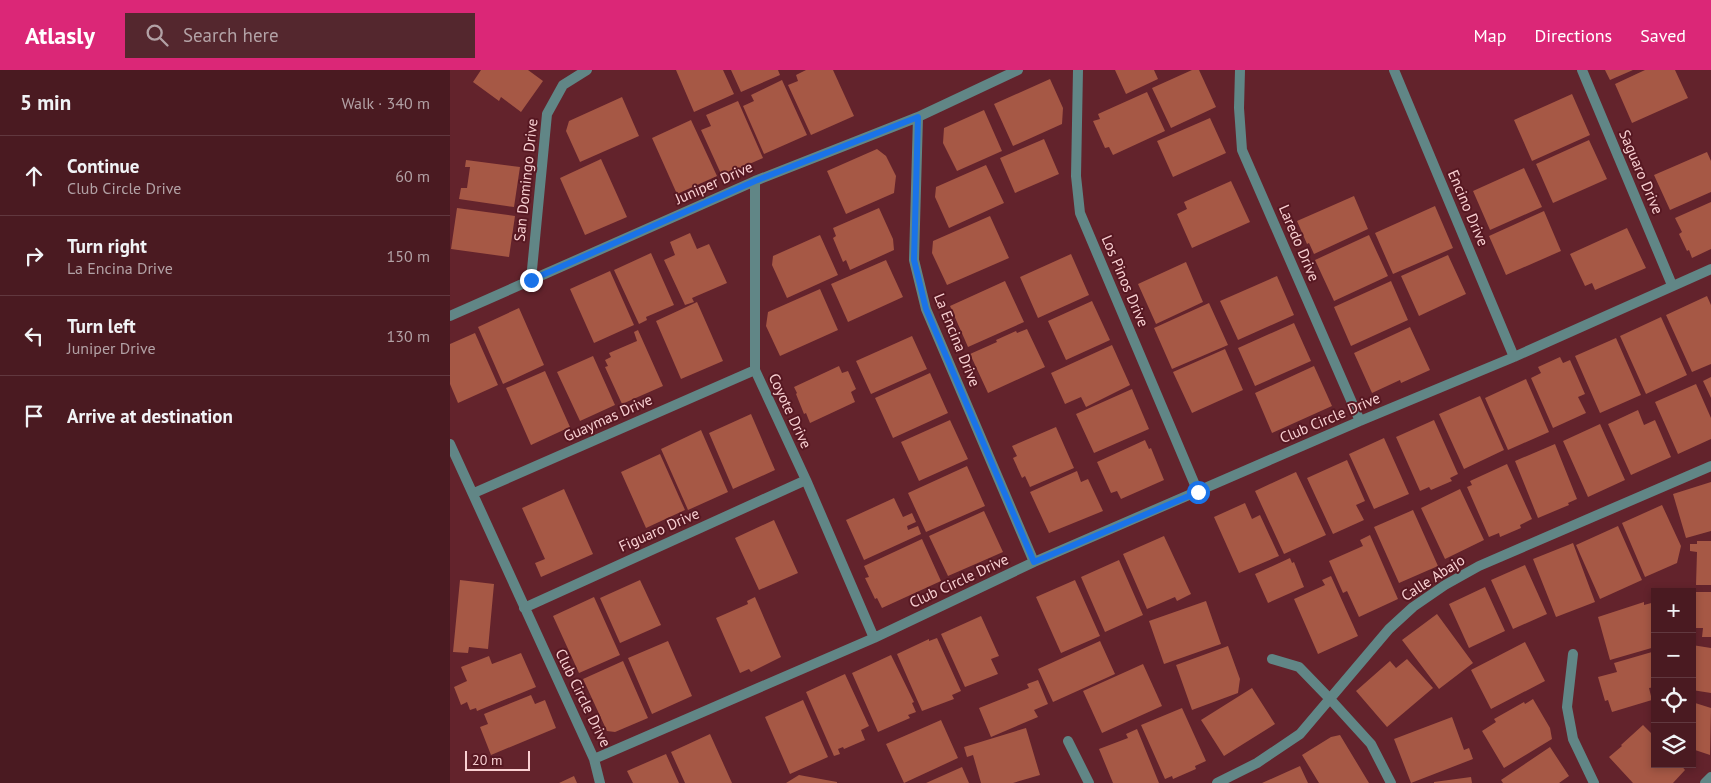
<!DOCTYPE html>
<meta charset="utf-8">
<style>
:root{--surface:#4a1a21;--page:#54272e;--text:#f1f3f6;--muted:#b2a1a5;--line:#61383f;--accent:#db2777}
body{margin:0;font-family:"PT Sans",sans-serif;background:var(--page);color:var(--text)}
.controls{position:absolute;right:15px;bottom:15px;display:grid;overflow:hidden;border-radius:0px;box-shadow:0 2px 8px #0003}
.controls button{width:45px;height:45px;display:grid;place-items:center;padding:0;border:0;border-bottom:1px solid var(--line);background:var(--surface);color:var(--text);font:25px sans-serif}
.scale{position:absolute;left:15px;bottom:12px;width:65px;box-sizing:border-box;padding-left:5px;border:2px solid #f9d0d2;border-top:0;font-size:14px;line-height:18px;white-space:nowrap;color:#f9d0d2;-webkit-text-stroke:4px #571822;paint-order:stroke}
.stop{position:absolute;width:15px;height:15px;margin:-11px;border:4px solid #1a73e8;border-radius:50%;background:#fff}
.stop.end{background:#1a73e8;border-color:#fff;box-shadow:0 1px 5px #0008}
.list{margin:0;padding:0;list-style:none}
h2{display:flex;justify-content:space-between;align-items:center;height:65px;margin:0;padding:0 20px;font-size:21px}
h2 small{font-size:16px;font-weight:400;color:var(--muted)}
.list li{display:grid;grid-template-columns:32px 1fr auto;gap:15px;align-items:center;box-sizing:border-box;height:80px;padding:0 20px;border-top:1px solid var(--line)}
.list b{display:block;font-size:19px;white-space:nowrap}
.list p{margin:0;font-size:16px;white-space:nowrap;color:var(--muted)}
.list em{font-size:16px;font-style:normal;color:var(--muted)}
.icon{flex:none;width:28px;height:28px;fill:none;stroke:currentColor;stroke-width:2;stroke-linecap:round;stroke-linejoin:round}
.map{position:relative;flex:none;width:1261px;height:713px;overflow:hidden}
header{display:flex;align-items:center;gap:30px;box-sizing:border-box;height:70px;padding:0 25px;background:var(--accent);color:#fff}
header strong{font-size:24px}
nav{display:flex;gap:28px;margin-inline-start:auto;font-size:18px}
.search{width:350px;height:45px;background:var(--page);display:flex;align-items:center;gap:12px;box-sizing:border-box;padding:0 18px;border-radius:0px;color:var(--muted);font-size:19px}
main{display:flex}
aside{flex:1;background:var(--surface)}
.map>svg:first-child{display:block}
.building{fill:#a65845}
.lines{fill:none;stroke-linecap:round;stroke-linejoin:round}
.minor{stroke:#618686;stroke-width:10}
.route{stroke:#1a73e8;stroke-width:6}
.labels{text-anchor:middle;stroke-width:4;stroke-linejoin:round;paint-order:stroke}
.street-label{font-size:15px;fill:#f9d0d2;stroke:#571822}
</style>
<header>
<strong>Atlasly</strong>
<div class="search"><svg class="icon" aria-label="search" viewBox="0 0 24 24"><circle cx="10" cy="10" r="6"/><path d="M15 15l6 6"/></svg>Search here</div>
<nav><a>Map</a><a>Directions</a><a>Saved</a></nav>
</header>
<main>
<aside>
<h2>5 min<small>Walk · 340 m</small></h2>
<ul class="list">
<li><svg class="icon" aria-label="ahead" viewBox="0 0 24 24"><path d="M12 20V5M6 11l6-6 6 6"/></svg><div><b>Continue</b><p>Club Circle Drive</p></div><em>60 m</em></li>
<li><svg class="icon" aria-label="right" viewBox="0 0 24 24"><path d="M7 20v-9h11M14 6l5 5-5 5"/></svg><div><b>Turn right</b><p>La Encina Drive</p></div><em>150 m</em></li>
<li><svg class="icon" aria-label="left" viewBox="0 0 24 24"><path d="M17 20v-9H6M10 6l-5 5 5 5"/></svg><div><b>Turn left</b><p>Juniper Drive</p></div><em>130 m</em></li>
<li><svg class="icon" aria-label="arrive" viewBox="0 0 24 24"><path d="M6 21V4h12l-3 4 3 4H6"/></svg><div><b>Arrive at destination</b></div></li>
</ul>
</aside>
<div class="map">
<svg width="1261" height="713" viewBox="0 0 1261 713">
<rect width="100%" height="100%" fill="#63232c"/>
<!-- building -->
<path class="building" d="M31 0H78L93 11 71 42 51 27 49 31 23 12Z
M226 0H273L284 24 244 42Z
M281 0H328L330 5 291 22Z
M356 0H383L404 46 361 65 338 15 348 11 346 5Z
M665 0H704L708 9 676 24Z
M742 0H749L766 37 721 58 702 18Z
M1155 0H1183L1160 10Z
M1195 0H1225L1238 28 1182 53 1165 14Z
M600 9 613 38 612 54 563 76 544 34Z
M332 10 357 65 314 84 293 36 304 31 301 25Z
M697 22 715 61 663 85 659 77 655 78 643 51 650 49 648 44Z
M1122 24 1140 65 1082 91 1064 50Z
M172 27 189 66 130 92 116 61 119 51Z
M288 31 313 88 272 106 251 60 261 56 256 45Z
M534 40 552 81 507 101 493 73 494 58Z
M760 48 776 83 723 107 707 71Z
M241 50 267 106 227 124 202 68Z
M594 69 609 104 565 123 550 88Z
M1139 70 1157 109 1103 133 1086 94Z
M427 79 436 86 446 106 444 123 396 144 377 101Z
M1257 82 1261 91V122L1220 140 1204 105Z
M151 89 177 147 135 165 110 108Z
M16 90 70 97 64 137 9 129 11 118H17L20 97H15Z
M536 95 554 133 499 158 485 127 486 117Z
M1074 98 1092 137 1040 160 1023 121Z
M781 111 800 152 742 178 727 144 737 139 734 132Z
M904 126 918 159 864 184 859 173 857 174 847 151Z
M1261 132V179L1242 188 1239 180 1237 181 1229 164 1232 162 1225 148Z
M985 136 1003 178 943 204 925 163Z
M7 138 65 146 59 187 1 179Z
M429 138 443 169 444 180 400 200 396 190 393 192 383 168 386 166 383 158Z
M1094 141 1111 181 1056 205 1039 166Z
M540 146 559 188 497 215 482 183 483 171Z
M1177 158 1196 198 1145 220 1142 213 1135 216 1120 184Z
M240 163 247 179 259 174 277 213 242 228 244 232 235 235 214 190 225 185 220 172Z
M370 165 388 205 337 228 322 195 323 186Z
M919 165 938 206 884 231 865 190Z
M201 183 224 235 196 247 197 250 189 254 164 200Z
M621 184 639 225 588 248 570 207Z
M998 185 1016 224 969 246 951 206Z
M436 190 453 227 398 252 381 214Z
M736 192 753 232 706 254 688 214Z
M160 201 184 255 144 273 120 219Z
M827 206 844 245 788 270 770 231Z
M555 211 574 252 518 277 500 236Z
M941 211 958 250 901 276 884 237Z
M370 219 388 260 330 286 316 256 318 242Z
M1257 226 1261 235V294L1242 302 1216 245Z
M642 231 660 270 616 290 598 251Z
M247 232 273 291 231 309 206 251Z
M759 233 778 275 722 299 704 258Z
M69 238 94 295 53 314 28 257Z
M1211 247 1237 305 1196 324 1170 266Z
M844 253 861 291 805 316 788 278Z
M960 257 980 300 951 313 950 310 922 323 904 283Z
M577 259 595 297 538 323 520 284 547 272 546 270 566 261 567 263Z
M188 260 213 316 172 334 155 297 158 296 155 290 161 287 159 283 187 271 184 262Z
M25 263 48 315 8 333 0 314V274Z
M462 266 477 299 421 324 406 291Z
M1166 268 1191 325 1150 343 1125 286Z
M662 275 680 315 636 337 631 327 615 334 601 303Z
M775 279 793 320 742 343 723 302Z
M143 286 165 335 130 351 107 302Z
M1110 287 1113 293 1120 290 1135 324 1128 327 1136 343 1103 358 1081 308 1091 303 1088 297Z
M389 296 392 303 398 301 406 319 401 322 405 332 360 353 356 343 354 344 346 324 347 323 344 317Z
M864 296 882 336 822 363 805 323Z
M95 301 120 357 81 375 56 318Z
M480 303 498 343 443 368 425 328Z
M1261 307V328L1253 311Z
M1076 309 1099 362 1058 380 1035 328Z
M1246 314 1261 348V369L1228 384 1205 332Z
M682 319 699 359 644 383 626 344Z
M1030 326 1054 380 1014 399 989 344Z
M1188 340 1194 355 1205 350 1221 387 1181 405 1158 354Z
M301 344 325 400 283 419 259 363Z
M500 350 518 389 469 411 451 372Z
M984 350 1008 404 1000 408 1002 411 981 420 979 417 970 421 946 367Z
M1150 354 1175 410 1138 427 1113 371Z
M606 357 624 398 580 417 575 406 572 408 563 388 567 386 562 376Z
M251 360 278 422 238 440 211 379Z
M934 368 959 424 924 439 899 384Z
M695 370 699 379 701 378 714 410 671 429 667 421 661 423 647 392Z
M1105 374 1127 429 1118 433 1119 435 1088 448 1065 391Z
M210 384 235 440 196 458 171 402Z
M897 390 915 431 906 435 914 450 883 464 857 408Z
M1057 394 1082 449 1070 455 1071 458 1050 467 1049 463 1039 467 1017 417 1022 415 1020 411Z
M517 396 535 436 476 462 458 423Z
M627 401 631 412 638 409 653 441 599 463 580 422Z
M846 402 876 465 834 484 805 421Z
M1261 412V461L1236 468 1223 424Z
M114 419 143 484 91 507 85 493 95 489 72 438Z
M1010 419 1034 470 995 489 971 438Z
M444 428 453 447 462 443 466 452 457 456 458 460 468 456 471 464 414 490 396 450Z
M795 433 802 449 810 445 829 486 789 503 764 447Z
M1212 435 1231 476 1227 493 1195 507 1172 453Z
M963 440 988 496 949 513 924 457Z
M534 441 553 482 498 506 479 466Z
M324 450 348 503 309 520 285 468Z
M1168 456 1192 510 1150 529 1126 475Z
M920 465 948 529 909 547 897 521 893 523 879 491 913 476 910 470Z
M714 466 741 524 727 531 725 527 697 539 673 484Z
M472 469 491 511 432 538 427 528 425 529 415 508 419 507 414 496Z
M1247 471H1261V515H1246L1247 482 1240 481V474H1247Z
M1123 473 1145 532 1106 547 1083 489Z
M840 488 842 493 844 492 854 517 818 533 805 504Z
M669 490 693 545 655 562 631 507Z
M1075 495 1097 544 1063 559 1041 510Z
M881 506 908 566 868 584 844 529 875 515 872 510Z
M10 510 44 514 38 579 19 577 18 583 3 582Z
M190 510 211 555 170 573 150 528Z
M625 510 650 566 611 583 586 527Z
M1035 517 1055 561 1019 578 999 534Z
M1242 522H1261V567H1252L1253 558H1242V533H1245V530L1242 529Z
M144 527 170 585 129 603 103 546Z
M305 527 331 587 301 602 299 599 290 603 266 548 298 534 297 531Z
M756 531 771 574 714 594 699 551Z
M1194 532V535L1205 532V577L1160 590 1148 547Z
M987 544 1023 593 989 619 952 570Z
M531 546 549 586 541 589 548 604 515 617 491 564Z
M487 568 511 621 502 625 504 629 472 641 447 584 479 569V571Z
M218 571 242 626 202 644 178 588Z
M650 571 665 604 603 632 588 599Z
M1075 572 1095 611 1041 639 1021 600Z
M1242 575 1261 578V623L1242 620Z
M778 576 790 609 788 623 742 640 726 595Z
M1202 582 1205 592V617L1199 618 1202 630 1162 642 1158 630 1155 631 1148 607 1167 602 1164 593Z
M71 583 86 617 27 641 26 638 20 640 17 632 11 635 4 617 17 611 11 597 39 586 42 594Z
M441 585 464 632 462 633 466 642 458 645 460 648 428 662 402 603Z
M957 589 983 618 937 657 906 621 940 591 946 598Z
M173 591 198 648 165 662 157 661 133 609Z
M693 594 712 636 652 663 633 621Z
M395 604 419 656 411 660 415 670 394 679 393 677 388 679 390 684 384 686 356 622Z
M588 610 598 634 584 640 588 647 541 667 529 638 579 618 577 614Z
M802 618 825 654 774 686 751 650Z
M81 625 85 634 95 630 106 658 41 685 30 657 38 654 34 644Z
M1083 629 1100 658 1102 669 1054 698 1032 661 1046 652 1044 649 1074 632 1075 634Z
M353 630 378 687 340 704 315 647Z
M1242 632 1261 638 1260 685 1242 679Z
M732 638 756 691 745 696 746 699 723 709 722 706 715 709 691 655Z
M1002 647 1014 680 1019 678 1023 689 961 713 944 669Z
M491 650 508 688 454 713 436 674Z
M1193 655 1205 667V694H1230L1235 700 1223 713H1183L1159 687 1172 676 1171 675Z
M576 658 590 705 563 713H531L523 685 517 687 514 677Z
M687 659 709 713H663L649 679 678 668 676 664Z
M260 664 282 713H235L221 682Z
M890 665 919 713H869L852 685 881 667Z
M1100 677 1119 706 1109 713H1053L1051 710Z
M216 684 229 713H183L177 701Z
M850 696 858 713H812Z
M512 697 519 713H476Z
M349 705 387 712V713H336Z
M124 706 127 713H109Z
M1021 707 1022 713H984V712Z"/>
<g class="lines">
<!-- minor -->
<path class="minor" d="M628 0 626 106 630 143 748 422
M790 0 789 38 792 80 910 351
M944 0 1064 287
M1132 0 1222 215
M468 47 464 190 476 239 584 492
M305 111V300L356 410 424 568
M81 210 97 44 113 15 137 0
M0 246 305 111 468 47 568 0
M0 374 144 689 150 713
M24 423 305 300
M74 538 356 410
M1123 584 1117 637 1123 669 1144 713
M822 589 849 597 880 629 921 674 941 713
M618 671 639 713
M144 689 424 568 584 492 910 351 1064 287 1261 199
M767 713 807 693 850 664 939 559 963 537 995 515 1029 496 1261 396
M1255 713 1261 707"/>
</g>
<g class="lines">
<!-- route -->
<path class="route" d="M81 210 305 111 468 47 464 190 476 239 584 492 748 422"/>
</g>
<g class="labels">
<!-- street labels -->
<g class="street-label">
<text transform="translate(1191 102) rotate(67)" y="5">Saguaro Drive</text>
<text transform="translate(76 110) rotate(-84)" y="5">San Domingo Drive</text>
<text transform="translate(264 113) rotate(-24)" y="5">Juniper Drive</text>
<text transform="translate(1018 138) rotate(67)" y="5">Encino Drive</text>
<text transform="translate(849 173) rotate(67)" y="5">Laredo Drive</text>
<text transform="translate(675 211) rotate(67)" y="5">Los Pinos Drive</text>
<text transform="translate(507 270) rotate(68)" y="5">La Encina Drive</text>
<text transform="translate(340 341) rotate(65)" y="5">Coyote Drive</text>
<text transform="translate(158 348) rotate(-24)" y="5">Guaymas Drive</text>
<text transform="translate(880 348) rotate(-23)" y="5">Club Circle Drive</text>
<text transform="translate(209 460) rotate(-24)" y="5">Figuaro Drive</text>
<text transform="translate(983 508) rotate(-33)" y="5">Calle Abajo</text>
<text transform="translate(509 511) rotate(-25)" y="5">Club Circle Drive</text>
<text transform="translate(133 628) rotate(64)" y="5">Club Circle Drive</text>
</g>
</g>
</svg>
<div class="controls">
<button>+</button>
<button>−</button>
<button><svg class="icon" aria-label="locate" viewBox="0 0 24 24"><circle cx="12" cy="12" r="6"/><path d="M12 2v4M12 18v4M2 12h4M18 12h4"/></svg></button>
<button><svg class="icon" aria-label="layers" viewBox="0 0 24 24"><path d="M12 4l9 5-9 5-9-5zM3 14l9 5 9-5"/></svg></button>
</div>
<div class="scale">20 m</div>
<div class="stop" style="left:748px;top:422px"></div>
<div class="stop end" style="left:81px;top:210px"></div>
</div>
</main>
